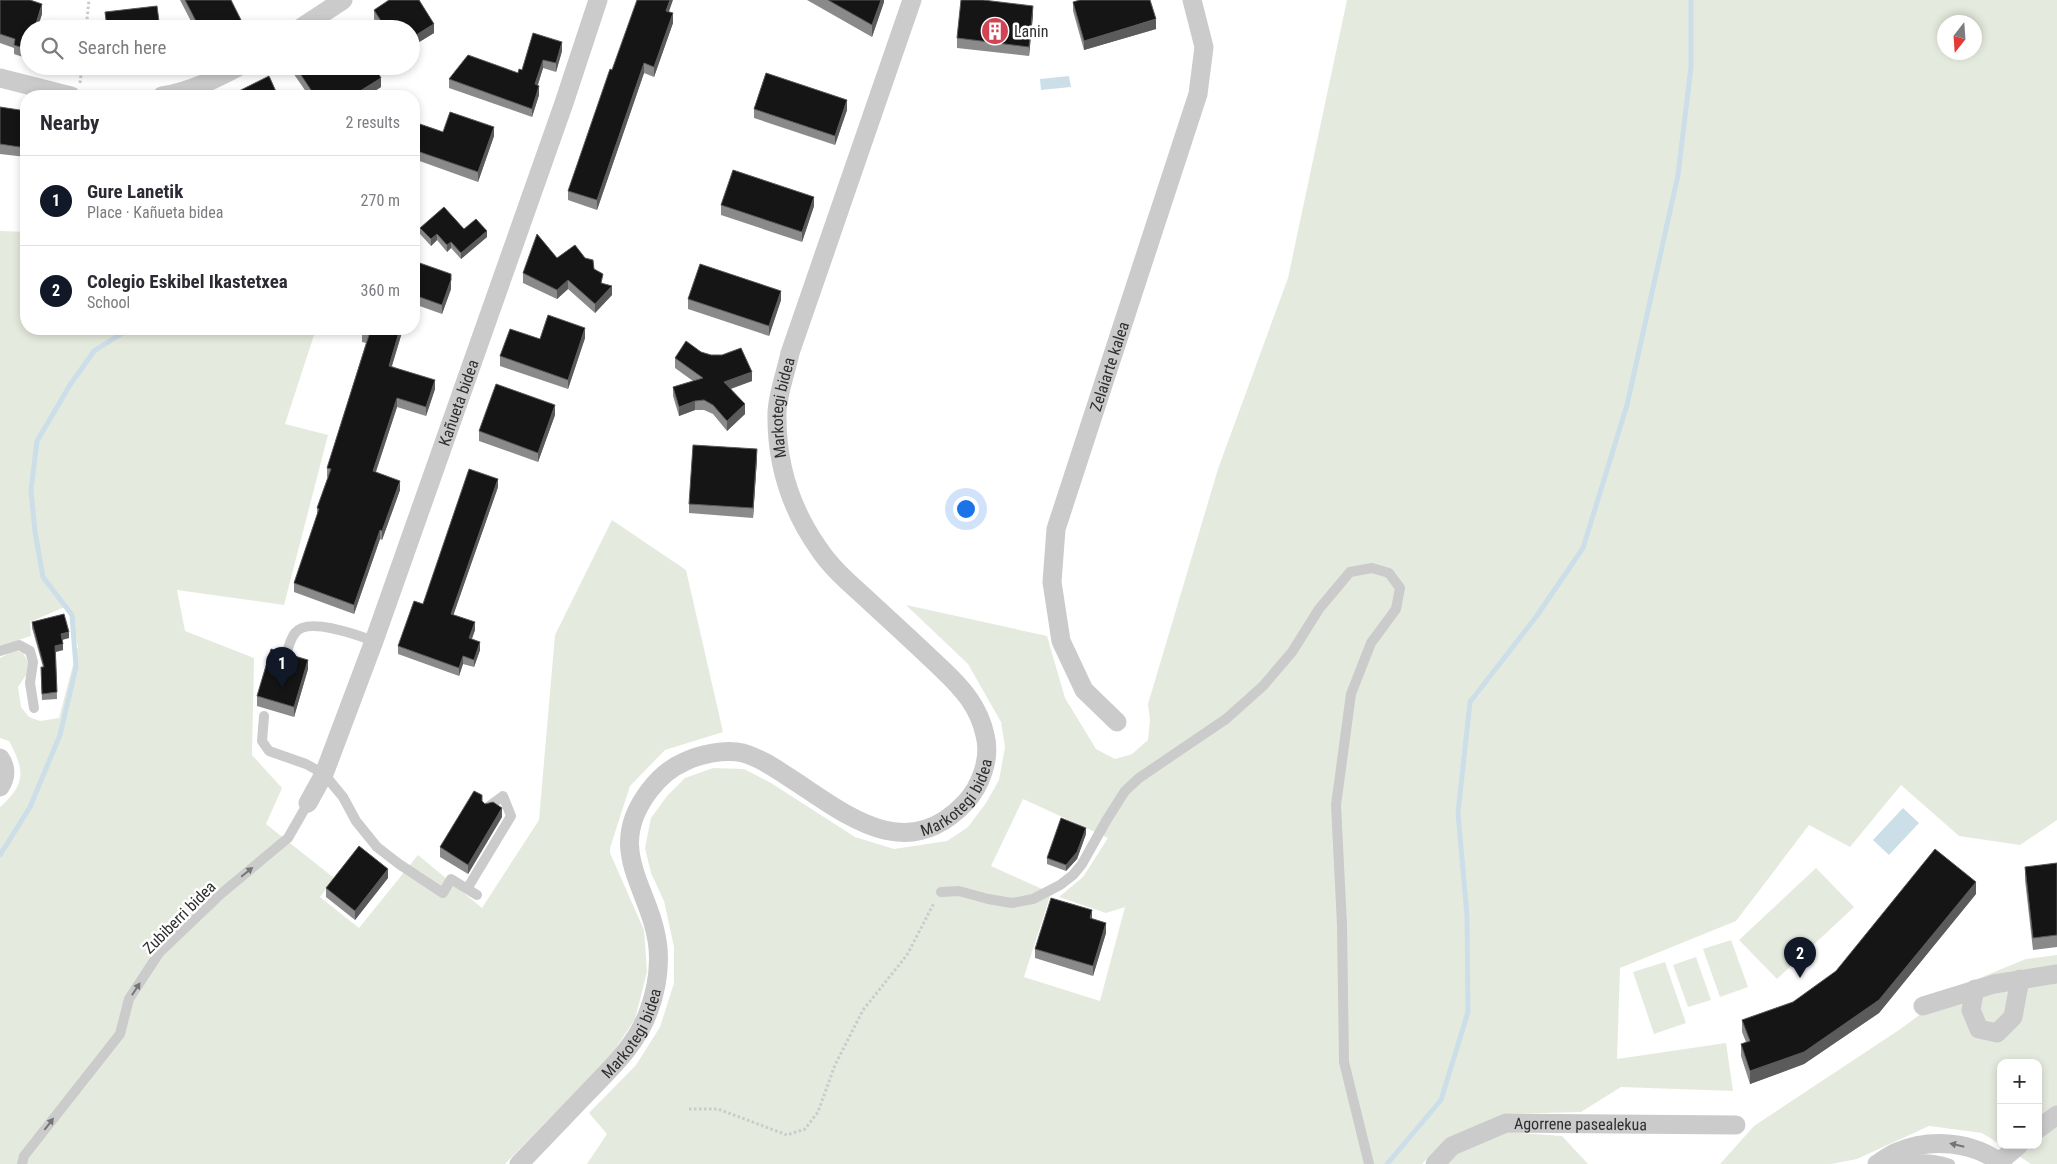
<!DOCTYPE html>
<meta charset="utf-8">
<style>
:root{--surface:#fff;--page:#f2f2f3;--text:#2b2b33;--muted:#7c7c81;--line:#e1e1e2;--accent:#111827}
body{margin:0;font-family:"Roboto Condensed",sans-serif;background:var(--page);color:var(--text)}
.controls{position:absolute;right:15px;bottom:15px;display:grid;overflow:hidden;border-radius:10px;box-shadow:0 2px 8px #0003}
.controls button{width:45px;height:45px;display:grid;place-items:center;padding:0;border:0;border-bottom:1px solid var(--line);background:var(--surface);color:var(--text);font:25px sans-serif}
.compass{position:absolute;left:1937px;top:15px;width:45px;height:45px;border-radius:50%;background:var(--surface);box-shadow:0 2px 8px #0003;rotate:197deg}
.you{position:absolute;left:965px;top:508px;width:18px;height:18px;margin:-12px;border:4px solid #fff;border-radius:50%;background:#1a73e8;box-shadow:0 0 0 8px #1a73e833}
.badge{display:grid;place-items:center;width:32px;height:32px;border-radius:50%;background:var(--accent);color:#fff;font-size:16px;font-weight:700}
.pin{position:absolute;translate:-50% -41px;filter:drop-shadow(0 1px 2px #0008)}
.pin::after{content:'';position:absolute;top:26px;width:18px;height:15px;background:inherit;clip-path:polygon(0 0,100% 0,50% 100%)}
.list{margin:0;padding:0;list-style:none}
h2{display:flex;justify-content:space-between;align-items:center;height:65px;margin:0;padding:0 20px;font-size:21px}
h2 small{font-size:16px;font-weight:400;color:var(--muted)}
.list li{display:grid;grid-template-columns:32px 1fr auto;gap:15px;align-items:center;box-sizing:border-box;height:90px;padding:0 20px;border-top:1px solid var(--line)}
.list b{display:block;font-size:19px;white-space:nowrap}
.list p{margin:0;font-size:16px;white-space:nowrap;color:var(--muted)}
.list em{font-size:16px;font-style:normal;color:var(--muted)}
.icon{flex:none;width:28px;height:28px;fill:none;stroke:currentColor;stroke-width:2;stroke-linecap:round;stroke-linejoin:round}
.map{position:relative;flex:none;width:2057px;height:1164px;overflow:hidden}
.search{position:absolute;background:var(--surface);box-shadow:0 2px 8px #0003;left:20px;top:20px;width:400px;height:55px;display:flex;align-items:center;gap:12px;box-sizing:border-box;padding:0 18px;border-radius:28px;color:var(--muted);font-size:19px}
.panel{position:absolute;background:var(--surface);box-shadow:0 2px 8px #0003;left:20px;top:90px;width:400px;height:245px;border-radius:20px}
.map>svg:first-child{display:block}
.green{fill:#e5eade;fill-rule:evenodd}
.water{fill:#ccdee8}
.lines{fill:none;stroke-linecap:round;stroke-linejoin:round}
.stream{stroke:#ccdee8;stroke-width:5}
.path{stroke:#cbcbcb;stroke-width:3;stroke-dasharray:2.5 2.5;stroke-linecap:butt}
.service{stroke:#cbcbcb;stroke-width:10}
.minor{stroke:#cbcbcb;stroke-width:19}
.wall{fill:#8a8a8a}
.shaded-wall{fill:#5b5b5b}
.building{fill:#151515;stroke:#5b5b5b}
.oneway{fill:#757575}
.labels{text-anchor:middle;stroke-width:5;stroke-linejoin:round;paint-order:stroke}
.poi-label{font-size:16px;fill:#2e2e2e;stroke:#fff;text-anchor:start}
.street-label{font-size:16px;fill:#2e2e2e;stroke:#fff}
</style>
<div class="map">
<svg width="2057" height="1164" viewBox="0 0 2057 1164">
<rect width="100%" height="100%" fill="#fff"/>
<!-- green -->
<path class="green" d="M1347 0H2057V820L2020 845 1959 836 1901 785 1850 847 1809 825 1736 921 1620 968 1617 1059 1726 1043 1733 1091 1621 1087 1581 1112 1504 1114 1447 1139 1422 1164H587L607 1134 589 1113 636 1065 660 1027 674 983V947L664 901 651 873 645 848 651 818 667 796 685 778 713 768 744 769 771 783 855 837 894 849 947 841 968 827 986 803 999 780 1005 747 1001 722 968 664 906 605 1047 636 1065 698 1096 749 1115 759 1132 754 1148 740 1150 720 1148 704 1218 469 1288 278ZM1944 22H1974V52H1944ZM1023 799 1108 838 1083 877 1059 897 1106 913 1125 907 1100 1001 1024 977 1051 893 991 866Z
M0 231 26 232V329H316L285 424 328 435 284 605 177 590 185 631 254 658 252 755 282 788 266 824 334 878 320 897 359 928 418 855 482 908 539 820 555 635 612 520 686 570 723 732 665 750 630 786 610 848V853L644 930 647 972 635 1019 612 1054 505 1164H0V807C26 784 25 771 9 741L0 738V658L15 650 23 653 28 662 26 675 18 687 21 707 29 717 40 721 59 718 78 646 67 606 30 622 31 636 0 646Z
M1816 868 1854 907 1777 979 1739 940Z
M1731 940 1748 987 1720 997 1703 949Z
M2057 955V1164H2031L2002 1145H2038V1063H2001V1145L1982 1133 1929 1126 1857 1159 1831 1164H1720L1754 1126 1899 1030 1958 987 2026 959Z
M1696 957 1711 1000 1688 1007 1673 965Z
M1665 962 1686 1023 1654 1034 1633 972Z
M1507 1132 1562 1136 1588 1164H1444L1453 1155Z"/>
<!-- water -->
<path class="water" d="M1069 76 1071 87 1041 90 1040 79Z
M1903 808 1919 823 1889 855 1873 840Z"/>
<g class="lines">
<!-- stream -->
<path class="stream" d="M0 855 30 807 60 735 76 667 72 615 43 577 35 532 31 490 37 441 70 385 94 351 129 329
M1387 1164 1441 1100 1468 1012 1467 915 1458 813 1470 702 1536 617 1583 548 1627 405 1678 175 1691 67V0"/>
<!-- path -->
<path class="path" d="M86 29 89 0
M80 83 82 66
M689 1109H718L787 1135 805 1129 818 1112 835 1065 863 1010 907 955 934 903"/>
<!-- service -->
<path class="service" d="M0 651 19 645 30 651 33 662 30 683 34 708
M286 656C288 649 290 639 295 633 307 616 357 635 374 641
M264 716 262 741 269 751 306 764 324 774 343 797 356 821 377 847 399 864 443 893 451 879 477 895
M467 889 511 816 503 796 488 807
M941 892 959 891 988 899 1012 903 1033 899 1060 885 1073 875 1082 864 1106 821 1125 791 1139 778 1226 719 1263 686 1292 652 1319 609 1350 572 1372 568 1389 573 1400 588 1396 609 1371 643 1351 694 1336 805 1342 925 1344 1062 1369 1164
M1890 1163C1911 1159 1930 1157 1950 1164
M22 1164 24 1156 120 1034 129 999 159 953 222 893 288 838 308 803"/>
<!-- minor -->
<g class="minor">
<path d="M299 29 343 0"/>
<path d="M0 78 71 96"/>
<path d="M162 96C190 92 215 79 240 66"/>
<path id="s1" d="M1117 722 1084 690 1061 641 1052 582 1056 529 1198 94 1204 47 1192 0"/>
<path d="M0 758C7 768 6 778 0 787"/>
<path id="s2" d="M308 803 324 774 374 641 564 103 598 0"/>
<path d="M1975 989 1971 1010 1979 1029 1997 1033 2013 1017 2020 979"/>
<path d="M1923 1006 1994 984 2057 974"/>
<path d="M2038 1129 2057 1115"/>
<path d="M1999 1162 2019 1145"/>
<path id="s3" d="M519 1164C542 1140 565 1116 588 1092 611 1068 636 1045 648 1013 656 992 660 971 658 948 652 888 603 852 649 791 658 779 670 768 684 762 700 754 725 749 743 753 760 758 775 768 790 778 846 814 905 866 965 803 981 786 991 758 985 735 979 707 963 689 943 670 919 647 894 624 870 602 853 586 832 569 819 549 790 508 776 462 777 412 778 393 786 372 790 353L912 0"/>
<path id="s4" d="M1435 1164 1452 1146 1506 1123 1736 1125"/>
<path d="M1877 1164C1883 1160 1890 1155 1897 1152 1930 1138 1973 1141 2002 1164"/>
</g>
</g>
<!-- wall -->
<path class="wall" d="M0 0 42 14 38 27 29 29V59L14 54V48L0 43Z
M180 0H231L242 29H195Z
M807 0H884V2L872 37Z
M1073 2 1156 29 1084 50 1073 11Z
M374 10 434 33 411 47V29H380L374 19Z
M669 12 673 23 654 77 644 73 597 210 568 200V191L612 70Z
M1033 15 1029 56 957 48V38Z
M562 51 556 72 543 68 538 85 539 95 532 117 449 88V79L518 73 522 70Z
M291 66H374L381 87 367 96H309L291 70Z
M0 107 26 111V157L0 154Z
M754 109 847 110 835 145 754 118Z
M414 122 443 132 494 136 478 182 414 159Z
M721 205 814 206 802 242 721 215Z
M420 228 464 229 487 237 461 259 451 248 447 252 437 240 431 246 420 234Z
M557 258H585L594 269 603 284 612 295 595 313 568 289 557 299 523 283V273Z
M414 261 451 289 442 314 414 304Z
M688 299 781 300 769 336 688 309Z
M403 329 392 366 435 389 426 416 397 407 376 472 400 490 382 540 380 539 354 614 294 592V583L317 515V508L328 477H327V468L366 343 362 342V333Z
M585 338 568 389 500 366V356L540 339Z
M701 352 752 381 731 389 745 414 727 431 713 414 704 410H695L679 416 673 396V387L693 381 675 368V358Z
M555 415 538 462 479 441V431Z
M757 458 753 518 689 513V504Z
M498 487 453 615 475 630 472 639 480 650 474 667 463 664 459 676 398 654V646L423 604Z
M32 622 69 638 62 640 63 650 56 652 57 699 42 700 41 674 43 667 32 628Z
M308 669 294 717 257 706V696Z
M482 801 502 817 468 874 440 857V847Z
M1086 834 1077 859 1066 871 1047 864V858Z
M2057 863V947L2033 950 2025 880V867Z
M388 878 355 920 326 897V888Z
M1976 894 1879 1013 1804 1064 1750 1084 1741 1056V1044L1746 1042 1742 1032V1020L1793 1002Z
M1092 919 1106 933 1093 976 1035 958V949Z"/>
<!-- shaded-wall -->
<path class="shaded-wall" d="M670 0H673L666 20V11Z
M881 0H884V2L872 37V25Z
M42 4V14L37 29 35 27Z
M1033 6V15L1029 56V47Z
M673 13V23L654 77V67Z
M1156 19V29L1084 50V41Z
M242 22V29H229Z
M434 24V33L411 47V38Z
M562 42V51L556 72V63Z
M543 60V68L535 93V84Z
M644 63V73L597 210V200Z
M381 78V87L367 96H352Z
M539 86V95L532 117V109Z
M847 100V110L835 145V136Z
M494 127V136L478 182V172Z
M814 197V206L802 242V232Z
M487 231V237L461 259V253Z
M437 234V240L431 246V239Z
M451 242V248L447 252V245Z
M451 280V289L442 314V305Z
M568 280V289L557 299V290Z
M612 286V295L595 313V304Z
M781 291V300L769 336V326Z
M585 328V338L568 389V380Z
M400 329H403L389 375V366Z
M752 372V381L724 391V382Z
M435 380V389L426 416V407Z
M397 398V407L373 480V471Z
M695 401V410L679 416V407Z
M745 404V414L727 431V421Z
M555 405V415L538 462V453Z
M757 449V458L753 518V508Z
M498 479V487L451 622V614Z
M400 481V490L382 540V531Z
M380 530V539L354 614V605Z
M475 622V630L469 646V638Z
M69 632V638L61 640V634Z
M480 642V650L474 667V660Z
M63 644V650L55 652V646Z
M463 656V664L459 676V668Z
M308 660V669L294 717V707Z
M502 808V817L468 874V865Z
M1086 828V834L1077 859 1066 871V865Z
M388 869V878L355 920V911Z
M1976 882V894L1879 1013 1804 1064 1750 1084V1071Z
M1092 910V919L1090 918Z
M1106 923V933L1093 976V966Z"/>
<!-- building -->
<path class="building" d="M0 0H30L42 4 35 27 54 29H29V50L14 45 15 39 0 34Z
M185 0H231L242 22 229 29H200Z
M389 0H419L434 24 411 38V29H386L374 10Z
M637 0H670L666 11 673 13 654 67 644 63 597 200 568 191 610 69 612 70Z
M828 0H881L872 25Z
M961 0H983L1033 6 1029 47 957 38Z
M1080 0H1150L1156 19 1084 41 1073 2Z
M157 6 160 29H107L105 12Z
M348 24 351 29H340Z
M533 33 562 42 556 63 543 60 535 84 539 86 532 109 449 79 468 55 518 73 519 69 522 70Z
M295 66H374L381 78 352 96H315Z
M766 73 847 100 835 136 754 109Z
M269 76 278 96H229Z
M0 107 26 111V148L0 144Z
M450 112 494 127 478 172 414 150V122L443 132Z
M733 170 814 197 802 232 721 205Z
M444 207 464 229 476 219 487 231 461 253 451 242 447 245 437 234 431 239 420 228Z
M537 234 557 258 575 245 585 258 593 260 594 269 603 274 601 283 612 286 595 304 568 280 557 290 523 273Z
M414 261 451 274V280L442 305 414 295Z
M700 264 781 291 769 326 688 299Z
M548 315 585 328 568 380 500 356 510 329 540 339Z
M364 329H400L389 366 435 380 426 407 397 398 373 471 400 481 382 531 380 530 354 605 294 583 319 509 317 508 331 469 327 468 369 335 362 333Z
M686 341 701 352 711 355H722L741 348 752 372 724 382 745 404 727 421 713 405 704 400 695 401 679 407 673 387 703 378 675 358Z
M496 384 555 405 538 453 479 431Z
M693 445 757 449 753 508 689 504Z
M469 469 498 479 451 614 475 622 469 638 480 642 474 660 463 656 459 668 398 646 414 601 423 604Z
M64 614 69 632 61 634 63 644 55 646 57 692 42 694 41 667H44L32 622Z
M271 649 308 660 294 707 257 696Z
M474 791 482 795V801L485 804 493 802 502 808 468 865 440 847Z
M1061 818 1086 828 1077 852 1066 865 1047 858Z
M359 846 388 869 355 911 326 888Z
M1935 849 1976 882 1879 1000 1804 1052 1750 1071 1741 1044 1750 1041 1742 1020 1793 1002 1836 971Z
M2057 863V935L2033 938 2025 867Z
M1051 898 1092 910 1090 918 1106 923 1093 966 1035 949Z"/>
<!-- one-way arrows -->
<defs><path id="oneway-solid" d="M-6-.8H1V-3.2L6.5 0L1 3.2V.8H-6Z" transform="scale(1.25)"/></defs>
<g class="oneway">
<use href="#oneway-solid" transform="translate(247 872) rotate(-39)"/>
<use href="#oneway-solid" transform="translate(136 989) rotate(-57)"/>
<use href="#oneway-solid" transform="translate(49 1124) rotate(-52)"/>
<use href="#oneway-solid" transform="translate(1957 1145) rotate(-167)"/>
</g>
<!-- icons -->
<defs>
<g id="building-disc" transform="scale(1.4375)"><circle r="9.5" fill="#d14455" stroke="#fff"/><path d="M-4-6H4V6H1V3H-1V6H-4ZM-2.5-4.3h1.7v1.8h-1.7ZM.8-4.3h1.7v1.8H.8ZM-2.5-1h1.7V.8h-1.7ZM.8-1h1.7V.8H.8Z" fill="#fff"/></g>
</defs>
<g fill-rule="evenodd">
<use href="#building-disc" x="995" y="31"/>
</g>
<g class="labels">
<!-- poi labels -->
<g class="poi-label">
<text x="1014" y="37">Lanin</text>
</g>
<!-- street labels -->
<g class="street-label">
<text dy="6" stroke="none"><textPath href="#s1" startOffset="384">Zelaiarte kalea</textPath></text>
<text dy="6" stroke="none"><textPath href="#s2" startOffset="428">Kañueta bidea</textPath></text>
<text dy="6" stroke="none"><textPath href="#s3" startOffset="1266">Markotegi bidea</textPath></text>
<text dy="6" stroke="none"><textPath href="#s3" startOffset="788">Markotegi bidea</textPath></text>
<text transform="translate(179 917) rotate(-45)" y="6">Zubiberri bidea</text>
<text dy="6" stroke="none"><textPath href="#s3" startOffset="174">Markotegi bidea</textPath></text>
<text dy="6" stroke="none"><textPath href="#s4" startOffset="158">Agorrene pasealekua</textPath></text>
</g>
</g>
</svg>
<div class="controls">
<button>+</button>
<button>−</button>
</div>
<svg class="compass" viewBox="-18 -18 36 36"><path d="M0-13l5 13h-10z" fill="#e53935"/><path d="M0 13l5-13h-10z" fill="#7c7c81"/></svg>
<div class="you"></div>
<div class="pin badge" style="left:282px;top:688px">1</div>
<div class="pin badge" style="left:1800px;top:978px">2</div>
<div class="search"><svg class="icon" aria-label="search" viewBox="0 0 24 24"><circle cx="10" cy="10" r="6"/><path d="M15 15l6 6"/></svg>Search here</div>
<section class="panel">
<h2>Nearby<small>2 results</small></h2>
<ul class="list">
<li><span class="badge">1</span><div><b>Gure Lanetik</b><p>Place · Kañueta bidea</p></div><em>270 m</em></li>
<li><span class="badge">2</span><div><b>Colegio Eskibel Ikastetxea</b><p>School</p></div><em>360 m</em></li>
</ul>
</section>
</div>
